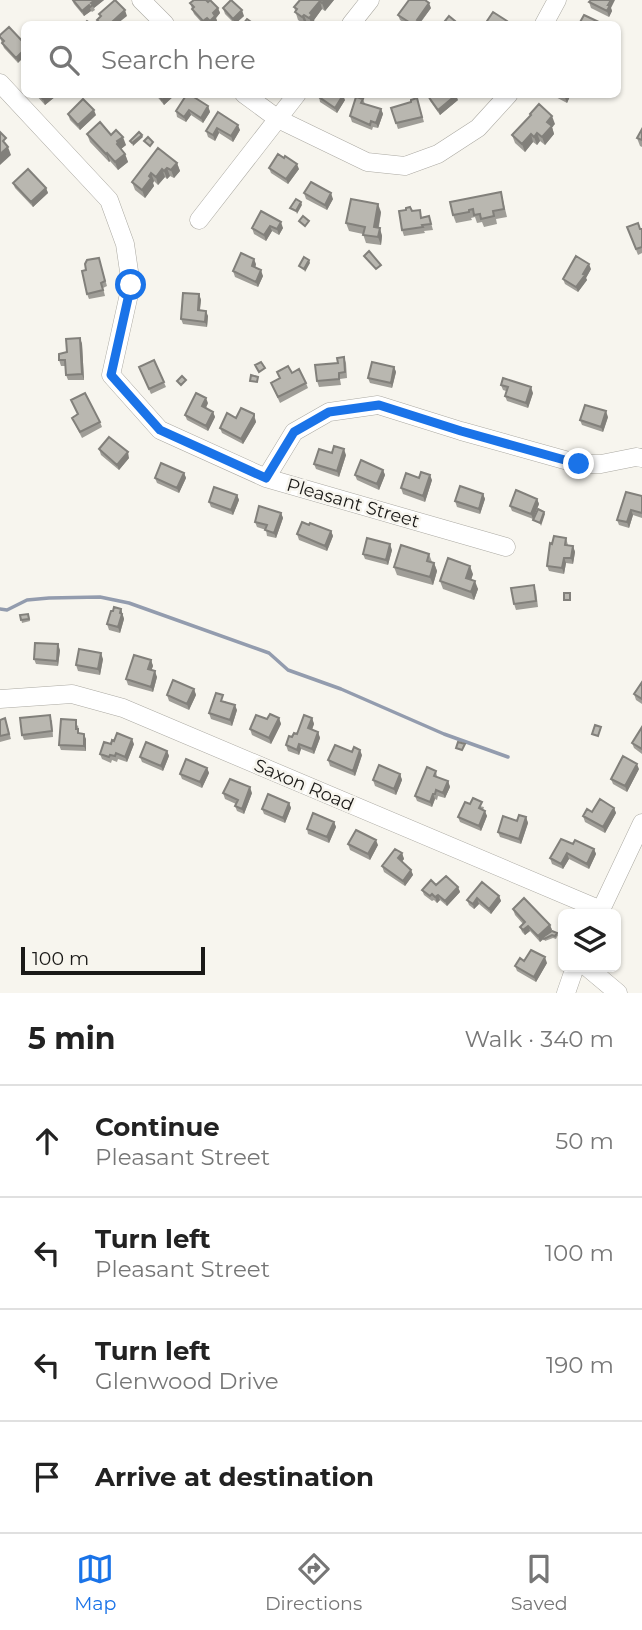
<!DOCTYPE html>
<meta charset="utf-8">
<style>
:root{--surface:#fff;--page:#f6f6f6;--text:#222;--muted:#767676;--line:#e0e0e0;--accent:#1a73e8}
body{margin:0;font-family:Montserrat,sans-serif;background:var(--page);color:var(--text)}
.controls{position:absolute;right:21px;bottom:21px;display:grid;overflow:hidden;border-radius:10px;box-shadow:0 2px 5px #0004}
.controls button{width:63px;height:63px;display:grid;place-items:center;padding:0;border:0;border-bottom:2px solid var(--line);background:var(--surface);color:var(--text);font:35px sans-serif}
.scale{position:absolute;left:21px;bottom:18px;width:184px;box-sizing:border-box;padding-left:7px;border:4px solid #1a1917;border-top:0;font-size:19px;line-height:24px;white-space:nowrap;color:#1a1917;-webkit-text-stroke:5px #f7f5ee;paint-order:stroke}
.stop{position:absolute;width:21px;height:21px;margin:-16px;border:5px solid #1a73e8;border-radius:50%;background:#fff}
.stop.end{background:#1a73e8;border-color:#fff;box-shadow:0 2px 7px #0008}
.list{margin:0;padding:0;list-style:none}
h2{display:flex;justify-content:space-between;align-items:center;height:91px;margin:0;padding:0 28px;font-size:30px}
h2 small{font-size:23px;font-weight:400;color:var(--muted)}
.list li{display:grid;grid-template-columns:46px 1fr auto;gap:21px;align-items:center;box-sizing:border-box;height:112px;padding:0 28px;border-top:2px solid var(--line)}
.list b{display:block;font-size:26px;white-space:nowrap}
.list p{margin:0;font-size:23px;white-space:nowrap;color:var(--muted)}
.list em{font-size:23px;font-style:normal;color:var(--muted)}
.icon{flex:none;width:38px;height:38px;fill:none;stroke:currentColor;stroke-width:2;stroke-linecap:round;stroke-linejoin:round}
.map{position:relative;flex:none;width:642px;height:993px;overflow:hidden}
.search{position:absolute;background:var(--surface);box-shadow:0 2px 5px #0004;left:21px;right:21px;top:21px;height:77px;display:flex;align-items:center;gap:18px;box-sizing:border-box;padding:0 24px;border-radius:10px;color:var(--muted);font-size:26px}
.sheet{height:539px;background:var(--surface)}
nav{display:flex;justify-content:space-around;align-items:center;box-sizing:border-box;height:98px;border-top:2px solid var(--line);background:var(--surface);font-size:19px;color:var(--muted)}
nav a{display:grid;justify-items:center;gap:4px}
nav .on{color:var(--accent)}
.map>svg:first-child{display:block}
.lines{fill:none;stroke-linecap:round;stroke-linejoin:round}
.stream{stroke:#939cae;stroke-width:3.5}
.minor-casing{stroke:#aba9a2;stroke-width:19}
.minor{stroke:#fff;stroke-width:18}
.wall{fill:#9f9d97}
.shaded-wall{fill:#82807b}
.building{fill:#b9b7b0;stroke:#82807b;stroke-width:2}
.route{stroke:#1a73e8;stroke-width:9}
.labels{text-anchor:middle;stroke-width:5;stroke-linejoin:round;paint-order:stroke}
.street-label{font-size:18px;fill:#1a1917;stroke:#f7f5ee}
</style>
<div class="map">
<svg width="642" height="993" viewBox="0 0 642 993">
<rect width="100%" height="100%" fill="#f7f5ee"/>
<g class="lines">
<!-- stream -->
<path class="stream" d="M0 609 7 610 27 600 49 598 100 597 129 603 269 653 288 670 341 689 444 734 508 757"/>
<!-- minor casing -->
<g class="minor-casing">
<path id="minor" d="M141 0 165 24
M351 24 370 0
M544 24 557 0
M0 83 109 200 125 244 131 285 111 375 160 430 266 478 506 547
M244 94 278 119 367 162 405 166 438 154 478 128 509 94
M199 220 297 94
M266 478 294 432 329 412 378 405 461 431 579 464H601L636 457 642 458
M0 699 72 694 123 708 601 910
M599 914 642 823
M587 967 618 993
M566 993 575 967"/>
</g>
<!-- minor -->
<use href="#minor" class="minor"/>
</g>
<!-- wall -->
<path class="wall" d="M72 0H104L94 8 95 10 92 12 91 11 84 16 74 4Z
M194 0H208L218 8 220 13 216 18 217 21 213 24H210L209 23 208 24H203L194 14 190 3Z
M300 0H334L325 11 322 9 314 20 315 23 313 24 307 23 304 24 298 20 294 7Z
M589 2 611 8 612 11 609 17 591 8Z
M223 8 244 16 235 24 225 14Z
M431 8 421 22 423 24H406L400 20 398 15Z
M9 27 18 63 4 48 0 38V35Z
M35 94H56V96L45 105Z
M155 94H176L164 105Z
M550 94H571L567 103Z
M428 96 458 100 440 115 430 101Z
M319 97 345 100 337 113 320 102Z
M417 98 424 122 398 129 391 108 411 102Z
M363 99 365 104 381 109 383 114 378 128 373 127 372 130 352 122 350 116Z
M208 106 210 112 203 123 191 115 186 122 177 117 176 111Z
M218 112 240 130 233 142 219 133 215 141 208 137 206 131Z
M68 114 96 115 80 130 70 120Z
M555 124 552 127 554 134 545 145 540 141 537 145 533 142 525 152 515 143 512 135Z
M642 129V147L640 146 637 138Z
M87 134 111 135 126 145 121 149 125 154 128 162 118 170 110 161 109 162 90 142Z
M177 163 180 171 174 178 170 176 167 179 165 177 158 185 154 181 153 183 154 186 145 198 135 190 132 182Z
M269 168 299 169 288 184 271 173Z
M13 183 46 188 48 193 33 207 15 188Z
M501 192 507 217 496 219 497 224 484 227 482 222 477 223 475 217 471 218 472 220 456 223 453 215Z
M304 193 333 199 327 210 306 199Z
M406 210 412 211 422 217 429 216 433 230 424 231 425 233 404 236 402 230Z
M261 211 283 228 279 235 272 231 266 241 254 234 252 228Z
M381 212 379 227 382 236 381 245 366 243 363 234 349 231 346 223Z
M627 227 642 229V253L638 255Z
M99 258 107 286 103 288 105 296 89 299 87 294 86 270Z
M256 264 255 268 263 276 258 287 235 277 233 271Z
M591 269 586 278 587 280 578 292 565 284 563 279Z
M199 294 201 300 200 310 208 316 207 327 183 324 181 319Z
M80 338 82 344 84 380H68L66 375 65 366H61L59 360Z
M344 357 346 363 347 378 340 379 341 385 319 387 317 381Z
M154 360 166 387 151 394 139 367Z
M394 367 396 372 392 388 370 383 368 378Z
M277 372 292 373 306 383 308 388 280 403 271 383 280 378Z
M501 385 533 393 528 408 507 401 505 396 506 391 503 390Z
M71 400 100 422 102 427 82 438 72 418 78 415Z
M208 403 206 408 213 412 215 417 208 431 187 420 185 415Z
M254 414 256 422 243 444 222 433 220 428 236 418Z
M608 417 603 432 582 425 580 420Z
M99 449 129 458 119 470 101 455Z
M332 453 346 455 339 477 316 469 314 464Z
M383 470 385 475 379 490 357 480 355 475Z
M184 473 186 478 179 493 157 483 155 478Z
M419 478 432 480 425 502 403 494 401 488Z
M483 494 485 499 480 514 457 507 455 501Z
M237 495 239 500 233 515 211 507 209 502Z
M642 496V518L633 515 629 528 619 525 617 520Z
M537 499 539 504 533 519 512 511 510 506Z
M281 513 283 518 276 538 267 536 266 530 257 527 255 522Z
M331 531 333 536 327 551 299 540 297 534Z
M566 538 568 545 573 546 575 552 573 564 566 563 564 574 549 571 547 566 552 544Z
M392 550 388 565 365 559 363 554Z
M429 554 432 562 434 563 437 571 433 585 397 575 394 567Z
M473 574 471 580 478 589 474 600 443 589 440 581Z
M536 590 538 607 516 610 514 604Z
M121 609 124 619 120 633 109 630 107 624 113 611Z
M20 615 29 616 30 621 22 623Z
M60 650 58 666 36 664 34 659Z
M103 659 100 675 78 671 76 665Z
M151 660 153 666 151 670 157 677 153 692 128 685 126 679Z
M642 682V704L636 700 634 694Z
M194 689 196 695 189 710 169 701 167 695Z
M225 701 237 710 232 726 211 719 209 713Z
M279 718 281 724 271 744 252 735 250 729 267 719Z
M312 718 314 724 312 730 318 732 320 738 314 754 301 749 299 755 288 751 286 745 292 737Z
M0 720 7 724 11 739 0 742Z
M52 720 53 737 24 740 22 735Z
M78 725 79 733 86 739V751L61 750 59 745Z
M642 727V754L634 748 632 743Z
M111 744H134L127 762 118 759 117 762 112 760 111 763 102 759 100 754Z
M167 751 169 756 163 771 142 762 140 757Z
M352 752 362 755 355 776 330 766 328 760Z
M207 768 209 773 202 788 182 779 180 774Z
M639 769 627 792 613 784 611 779Z
M436 771 437 777 448 781 450 787 445 798 438 796 437 800 435 799 432 807 417 801 415 796Z
M400 774 402 780 396 795 375 786 373 780Z
M223 793H252L244 814 237 811 235 806 236 804 225 799Z
M289 803 291 808 285 823 264 814 262 809Z
M470 804 484 807 483 810 487 816 481 831 460 822 458 817Z
M614 808 616 813 605 833 585 822 583 816 592 812Z
M526 817 528 823 521 844 500 837 498 832Z
M334 822 336 827 329 843 308 834 307 829Z
M348 844 378 845 370 860 350 850Z
M573 844 594 849 596 854 589 869 569 859 563 869 552 864 550 858Z
M402 853 404 859 402 861 411 870 413 875 405 886 384 872 382 866Z
M436 885 458 887 460 892 447 906 440 900 437 903 434 900 432 901 424 895 422 890Z
M499 896 501 901 491 914 479 904 474 909 469 905 467 900Z
M513 909 550 925 552 930 551 931 557 933 558 935 556 939 553 938 545 941 544 939 540 942 530 931 525 935 522 932 520 927 523 924 515 915Z
M524 961 547 963 536 982 517 971 515 966Z"/>
<!-- shaded-wall -->
<path class="shaded-wall" d="M95 0H104L94 8 91 3Z
M325 0H334L325 11 322 3Z
M611 0H615L611 8 612 11 609 17 607 11Z
M320 1 322 9 314 20 315 23 312 24 309 18 310 13Z
M429 3 431 8 419 24 417 20Z
M89 5 91 11 84 16 82 11Z
M218 8 220 13 216 18 217 21 213 24H211L210 21 213 13Z
M125 10 127 16 117 24H113L112 22Z
M242 10 244 16 235 24 233 19Z
M304 15 307 23 305 24 302 17Z
M207 18 209 23 208 24H204L203 21Z
M24 50V57L18 63 16 58Z
M49 94H56V96L45 105 43 99Z
M168 94H176L164 105 162 100Z
M565 94H571L567 103 564 95Z
M343 95 345 100 337 113 335 108Z
M456 95 458 100 440 115 438 110Z
M208 106 210 112 203 123 201 118Z
M381 109 383 114 378 128 376 123Z
M94 110 96 115 80 130 78 125Z
M189 110 191 115 186 122 184 117Z
M552 116 555 124 552 127 554 134 545 145 542 137 547 122Z
M238 125 240 130 233 142 231 136Z
M217 128 219 133 215 141 213 135Z
M537 133 540 141 537 145 534 137Z
M531 134 533 142 525 152 522 144Z
M142 135 143 137 133 146 132 143Z
M123 137 126 145 121 149 117 144V141Z
M8 147 11 155 0 165V154Z
M107 153 110 161 109 162 106 154Z
M125 154 128 162 118 170 115 162Z
M177 163 180 171 174 178 171 170Z
M297 164 299 169 288 184 286 179Z
M167 168 170 176 167 179 164 171Z
M162 169 165 177 158 185 156 177Z
M151 173 154 181 153 183 154 186 145 198 142 190Z
M46 188 48 193 33 207 31 202Z
M331 193 333 199 327 210 325 205Z
M301 202 302 205 297 214 296 211Z
M378 204 381 212 377 235 374 227Z
M281 222 283 228 279 235 277 229Z
M270 226 272 231 266 241 264 235Z
M380 228 382 236 381 245 378 237Z
M254 259 256 264 254 272 252 266Z
M309 260 310 263 305 272 304 269Z
M589 264 591 269 586 278 587 280 578 292 576 287Z
M261 270 263 276 258 287 256 282Z
M199 294 201 300 199 315 198 310Z
M206 311 208 316 207 327 205 322Z
M80 338 82 344 84 380 82 374Z
M394 367 396 372 392 388 391 383Z
M531 387 533 393 528 408 526 403Z
M206 398 208 403 204 411 202 406Z
M606 411 608 417 603 432 601 427Z
M213 412 215 417 208 431 206 426Z
M254 416 256 422 243 444 241 439Z
M344 449 346 455 339 477 337 471Z
M128 452 129 458 119 470 117 465Z
M383 470 385 475 379 490 377 484Z
M184 473 186 478 179 493 177 488Z
M430 475 432 480 425 502 423 496Z
M483 494 485 499 480 514 479 509Z
M237 495 239 500 233 515 231 510Z
M537 499 539 504 533 519 531 514Z
M631 510 633 515 629 528 627 522Z
M544 512 545 514 541 526 540 523Z
M281 513 283 518 276 538 274 533Z
M331 531 333 536 327 551 325 546Z
M390 544 392 550 388 565 386 560Z
M573 546 575 552 573 564 571 558Z
M564 558 566 563 564 574 562 568Z
M434 563 437 571 433 585 430 577Z
M470 566 473 574 469 586 466 578Z
M475 581 478 589 474 600 471 592Z
M121 609 124 619 120 633 118 627Z
M58 644 60 650 58 666 57 661Z
M101 653 103 659 100 675 98 669Z
M151 660 153 666 150 674 148 669Z
M155 671 157 677 153 692 151 687Z
M194 689 196 695 189 710 187 704Z
M235 705 237 710 232 726 230 720Z
M279 718 281 724 271 744 269 738Z
M312 718 314 724 310 734 308 728Z
M318 732 320 738 314 754 312 749Z
M84 734 86 739V751L84 746Z
M132 739 134 744 127 762 125 757Z
M299 744 301 749 299 755 297 750Z
M360 750 362 755 355 776 353 771Z
M167 751 169 756 163 771 161 766Z
M637 764 639 769 627 792 625 786Z
M207 768 209 773 202 788 200 782Z
M400 774 402 780 396 795 394 789Z
M448 781 450 787 445 798 443 793Z
M250 787 252 793 244 814 242 809Z
M433 794 435 799 432 807 430 802Z
M289 803 291 808 285 823 283 818Z
M614 808 616 813 605 833 603 827Z
M485 811 487 816 481 831 479 826Z
M526 817 528 823 521 844 519 839Z
M334 822 336 827 329 843 327 837Z
M376 840 378 845 370 860 368 854Z
M594 849 596 854 589 869 587 864Z
M402 853 404 859 400 864 398 858Z
M567 853 569 859 563 869 561 864Z
M411 870 413 875 405 886 403 881Z
M458 887 460 892 447 906 445 901Z
M438 895 440 900 437 903 435 897Z
M499 896 501 901 491 914 489 909Z
M477 898 479 904 474 909 473 904Z
M550 925 552 930 540 942 538 936Z
M528 926 530 931 525 935 523 930Z
M545 957 547 963 536 982 534 977Z"/>
<!-- building -->
<path class="building" d="M73 0H95L91 3 93 5 90 7 89 5 82 11Z
M115 0 125 10 112 22 113 24H101L97 20 101 16 99 14Z
M194 0H206L208 2 210 0 218 8 213 13 215 16 210 21 207 18 203 21 192 9 194 7 190 3Z
M231 0 242 10 233 19 223 8Z
M300 0H325L322 3 320 1 310 13 312 15 309 18 304 15 302 17 295 12 297 9 294 7Z
M409 0H425L429 3 417 20 423 24H412L398 15Z
M591 0H611L608 5H610L607 11 589 2Z
M493 12 507 21 505 24H485Z
M584 15 603 24H579Z
M449 16 455 21 453 24H451L445 21Z
M247 19 254 24H243Z
M87 21 92 24H84Z
M9 27 24 43V50L16 58 2 43 4 41 0 37V35Z
M39 94H49L43 99Z
M158 94H168L162 100Z
M187 94H189L208 106 201 118 189 110 184 117 176 111Z
M320 94H343V95L335 108 319 97Z
M429 94H456V95L438 110 428 96Z
M356 97 363 99 361 103 381 109 376 123 371 121 370 125 350 116Z
M417 98 422 117 396 123 391 108 411 102V100Z
M83 99 94 110 78 125 68 114Z
M539 104 552 116 547 122 552 126 542 137 537 133 534 137 531 134 522 144 512 135 531 115 530 114Z
M218 112 238 125 231 136 217 128 213 135 206 131Z
M100 122 111 135 116 130 123 137 117 141 118 143 117 144 125 154 115 162 107 153 106 154 87 134Z
M642 129V140L637 138Z
M0 132 6 138 3 141 8 147 0 154Z
M139 132 142 135 132 143 130 141Z
M148 137 153 142 150 146 144 141Z
M158 148 177 163 171 170 167 168 164 171 162 169 156 177 151 173 149 176 151 178 142 190 132 182Z
M278 154 284 158 285 156 297 164 286 179 269 168Z
M28 169 46 188 31 202 13 183Z
M311 182 331 193 325 205 304 193Z
M501 192 504 209 493 211 494 216 481 219 480 214 474 215 473 209 469 210V212L453 215 450 202Z
M296 199 301 202 296 211 290 208Z
M351 199 378 204 374 227 380 228 378 237 363 235 365 227 346 223Z
M410 207 412 211 420 210 421 218 429 216 431 224 422 225 423 227 402 230 399 211 406 210V208Z
M261 211 281 222 277 229 270 226 264 235 252 228Z
M303 216 309 221 305 226 299 221Z
M638 223 640 229H642V247L636 249 627 227Z
M369 251 381 265 376 269 364 256Z
M241 253 254 259 252 266 261 270 256 282 233 271Z
M576 256 589 264 583 274 585 275 576 287 563 279Z
M304 257 309 260 304 269 299 266Z
M99 258 105 281 101 283 103 290 87 294 82 271 86 270 85 264 87 260Z
M183 293 199 294 198 310 206 311 205 322 181 319Z
M80 338 82 374 66 375 65 360H59V354L67 352 66 339Z
M344 357 345 372 339 373V379L317 381 315 365 338 363 337 358Z
M154 360 164 382 149 389 139 367Z
M261 362 265 368 259 372 255 365Z
M372 362 394 367 391 383 368 378Z
M288 366 292 373 299 369 306 383 278 397 271 383 280 378 277 372Z
M251 375 258 377 257 382 250 381Z
M182 376 186 380 181 385 177 381Z
M503 378 531 387 526 403 505 396 508 387 501 385Z
M85 393 100 422 80 432 72 418 78 414 71 400Z
M196 393 206 398 202 406 213 412 206 426 185 415Z
M585 405 606 411 601 427 580 420Z
M241 408 254 414V416L241 439 220 428 227 413 236 418Z
M109 437 128 452 117 465 99 449Z
M334 446 344 449 337 471 314 464 319 449 332 453Z
M361 460 383 470 377 484 355 475Z
M161 463 184 473 177 488 155 478Z
M421 472 430 475 423 496 401 488 406 473 419 478Z
M460 486 483 494 479 509 455 501Z
M214 487 237 495 231 510 209 502Z
M516 490 537 499 531 514 510 506Z
M626 492 642 496V513L631 510 627 522 617 520Z
M259 506 281 513 274 533 265 530 267 525 255 522Z
M538 509 544 512 540 523 533 520Z
M302 522 309 525 310 523 331 531 325 546 297 534Z
M554 536 566 538 565 545 573 546 571 558H564L562 568 547 566 550 543 552 544Z
M367 538 390 544 386 560 363 554Z
M401 545 429 554 427 561 434 563 430 577 394 567Z
M448 558 470 566 466 578 475 581 471 592 440 581Z
M534 585 536 601 514 604 511 588Z
M564 593H570V600H564Z
M114 607 121 609 120 613 122 614 118 627 107 624 111 611H113Z
M28 614 29 619 21 620 20 615Z
M35 643 58 644 57 661 34 659Z
M79 649 101 653 98 669 76 665Z
M134 655 151 660 148 669 155 671 151 687 126 679Z
M173 680 194 689 187 704 167 695Z
M642 682V699L634 694Z
M216 693 223 695 221 701 235 705 230 720 209 713Z
M270 714 279 718 269 738 250 729 256 715 267 719Z
M50 715 52 731 22 735 20 718Z
M304 715 312 718 308 728 318 732 312 749 299 744 297 750 286 745 289 736 292 737 294 733 297 734Z
M5 718 9 734 0 736V720Z
M61 719 76 720V729H78V733L84 734V746L59 745Z
M595 725 601 727 598 736 592 734Z
M642 727V749L632 743Z
M117 733 132 739 125 757 116 753 115 756 110 755 109 757 100 754 104 742 111 744 112 740 114 741Z
M146 742 167 751 161 766 140 757Z
M458 742 465 744 462 750 456 748Z
M335 745 352 752 354 747 360 750 353 771 328 760Z
M623 756 637 764 625 786 611 779Z
M186 759 207 768 200 782 180 774Z
M379 765 400 774 394 789 373 780Z
M427 767 436 771 434 776 448 781 443 793 436 790 435 794H433L430 802 415 796Z
M230 779 250 787 242 809 235 806 238 800 223 793Z
M268 794 289 803 283 818 262 809Z
M473 798 482 802 479 808 485 811 479 826 458 817 465 802 470 804Z
M600 799 614 808 603 827 583 816 587 809 592 812Z
M313 813 334 822 327 837 307 829Z
M519 815 526 817 519 839 498 832 503 816 517 821Z
M356 830 376 840 368 854 348 844Z
M561 839 573 844 575 840 594 849 587 864 567 853 561 864 550 858Z
M395 849 402 853 398 858 411 870 403 881 382 866Z
M446 876 458 887 445 901 438 895 435 897 432 894 430 896 422 890 431 880 436 885Z
M482 882 499 896 489 909 477 898 473 904 467 900Z
M524 898 550 925 538 936 528 926 523 930 520 927 525 922 513 909Z
M552 931 557 933 555 936 552 935 544 939 543 937Z
M531 950 545 957 534 977 515 966 520 958 524 961Z"/>
<g class="lines">
<!-- route -->
<path class="route" d="M131 285 111 375 160 430 266 478 294 432 329 412 379 405 461 431 579 464"/>
</g>
<g class="labels">
<!-- street labels -->
<g class="street-label">
<text transform="translate(353 503) rotate(16)" y="6">Pleasant Street</text>
<text transform="translate(304 785) rotate(23)" y="6">Saxon Road</text>
</g>
</g>
</svg>
<div class="controls">
<button><svg class="icon" aria-label="layers" viewBox="0 0 24 24"><path d="M12 4l9 5-9 5-9-5zM3 14l9 5 9-5"/></svg></button>
</div>
<div class="scale">100 m</div>
<div class="stop" style="left:131px;top:285px"></div>
<div class="stop end" style="left:579px;top:464px"></div>
<div class="search"><svg class="icon" aria-label="search" viewBox="0 0 24 24"><circle cx="10" cy="10" r="6"/><path d="M15 15l6 6"/></svg>Search here</div>
</div>
<section class="sheet">
<h2>5 min<small>Walk · 340 m</small></h2>
<ul class="list">
<li><svg class="icon" aria-label="ahead" viewBox="0 0 24 24"><path d="M12 20V5M6 11l6-6 6 6"/></svg><div><b>Continue</b><p>Pleasant Street</p></div><em>50 m</em></li>
<li><svg class="icon" aria-label="left" viewBox="0 0 24 24"><path d="M17 20v-9H6M10 6l-5 5 5 5"/></svg><div><b>Turn left</b><p>Pleasant Street</p></div><em>100 m</em></li>
<li><svg class="icon" aria-label="left" viewBox="0 0 24 24"><path d="M17 20v-9H6M10 6l-5 5 5 5"/></svg><div><b>Turn left</b><p>Glenwood Drive</p></div><em>190 m</em></li>
<li><svg class="icon" aria-label="arrive" viewBox="0 0 24 24"><path d="M6 21V4h12l-3 4 3 4H6"/></svg><div><b>Arrive at destination</b></div></li>
</ul>
</section>
<nav>
<a class="on"><svg class="icon" aria-label="map" viewBox="0 0 24 24"><path d="M3 6l6-2 6 2 6-2v14l-6 2-6-2-6 2zM9 4v14M15 6v14"/></svg>Map</a>
<a><svg class="icon" aria-label="directions" viewBox="0 0 24 24"><path d="M12 3l9 9-9 9-9-9zM9 14v-3h6M13 9l2 2-2 2"/></svg>Directions</a>
<a><svg class="icon" aria-label="saved" viewBox="0 0 24 24"><path d="M7 4h10v16l-5-4-5 4z"/></svg>Saved</a>
</nav>
